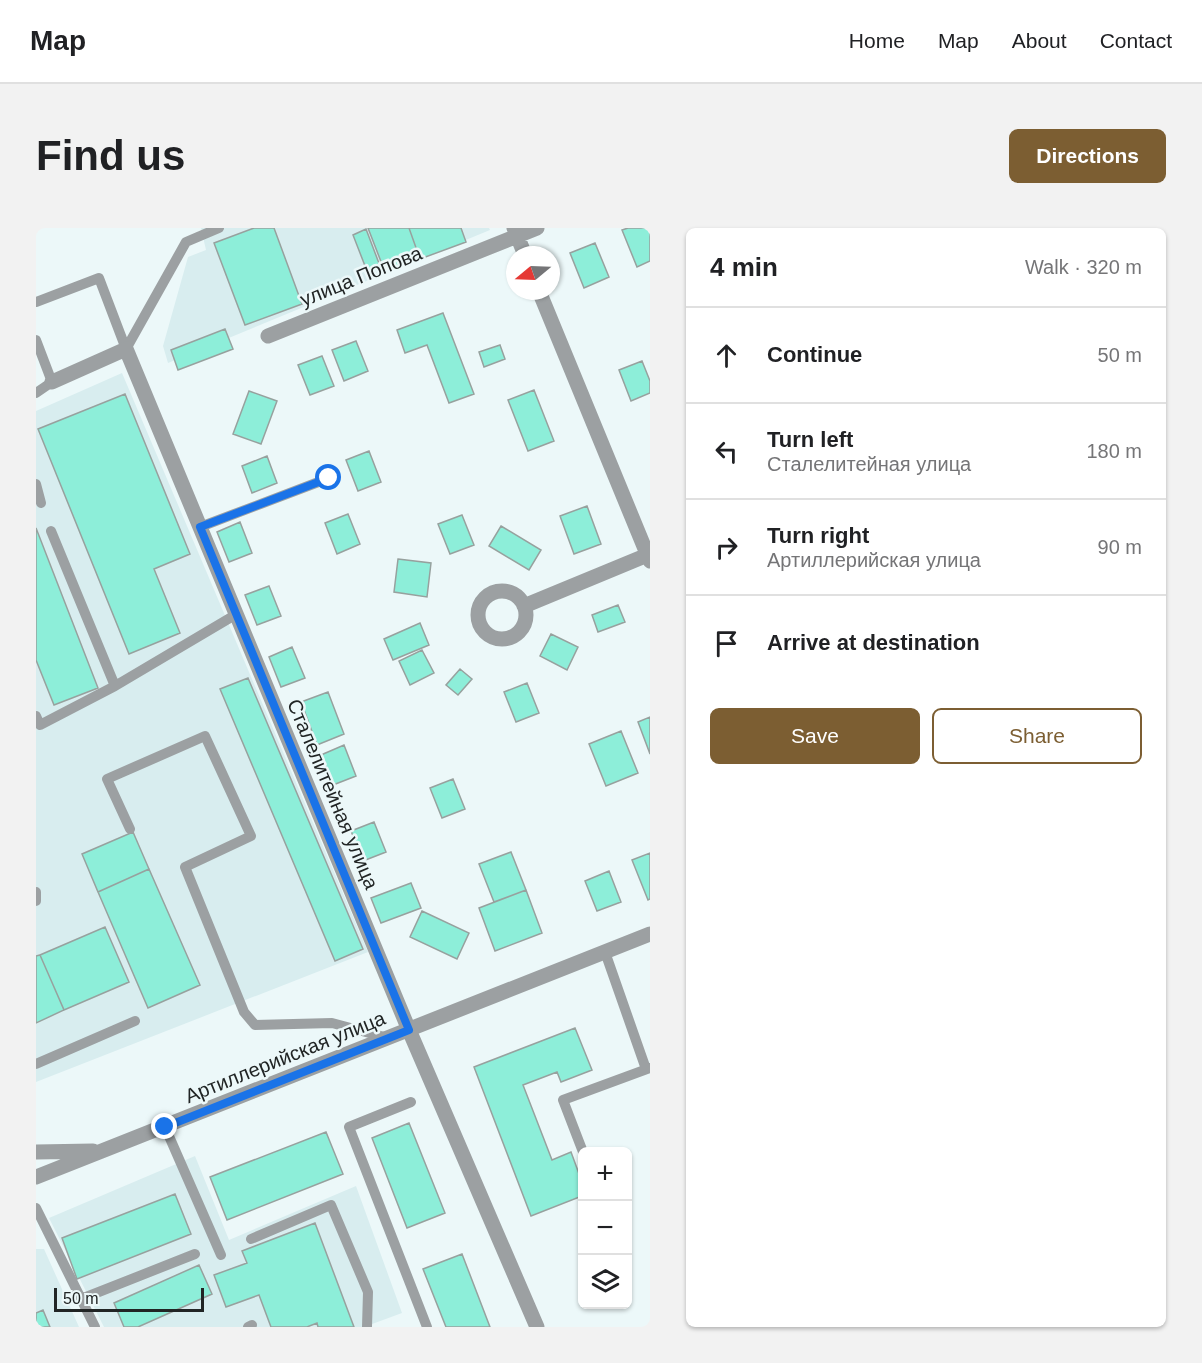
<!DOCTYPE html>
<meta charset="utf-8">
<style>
:root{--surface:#fff;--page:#f2f2f2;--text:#202124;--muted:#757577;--line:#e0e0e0;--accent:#7c5e32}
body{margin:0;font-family:Arial,sans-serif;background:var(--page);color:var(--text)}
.controls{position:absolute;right:18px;bottom:18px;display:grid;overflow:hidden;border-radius:9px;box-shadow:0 2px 4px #0004}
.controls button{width:54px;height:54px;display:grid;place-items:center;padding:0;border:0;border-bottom:2px solid var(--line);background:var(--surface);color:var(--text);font:30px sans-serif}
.compass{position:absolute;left:470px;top:18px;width:54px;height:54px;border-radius:50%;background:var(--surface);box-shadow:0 2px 4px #0004;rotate:251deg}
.scale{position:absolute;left:18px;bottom:15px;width:150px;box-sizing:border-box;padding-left:6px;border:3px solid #212525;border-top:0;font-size:16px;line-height:21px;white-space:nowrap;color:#212525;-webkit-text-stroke:4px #ecf8f9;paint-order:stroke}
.stop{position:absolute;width:18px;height:18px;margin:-14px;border:4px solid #1a73e8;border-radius:50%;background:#fff}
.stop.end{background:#1a73e8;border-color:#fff;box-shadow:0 2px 6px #0008}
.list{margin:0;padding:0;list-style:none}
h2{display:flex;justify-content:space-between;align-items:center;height:78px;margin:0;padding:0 24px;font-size:26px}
h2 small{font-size:20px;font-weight:400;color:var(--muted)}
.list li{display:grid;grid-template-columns:39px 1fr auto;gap:18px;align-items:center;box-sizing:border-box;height:96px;padding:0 24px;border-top:2px solid var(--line)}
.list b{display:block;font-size:22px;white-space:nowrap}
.list p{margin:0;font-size:20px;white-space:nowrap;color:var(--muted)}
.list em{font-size:20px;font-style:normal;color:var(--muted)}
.actions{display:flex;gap:12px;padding:18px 24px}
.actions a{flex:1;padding:14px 0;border:2px solid var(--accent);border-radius:9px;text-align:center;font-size:21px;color:var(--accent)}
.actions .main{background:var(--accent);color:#fff}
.icon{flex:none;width:33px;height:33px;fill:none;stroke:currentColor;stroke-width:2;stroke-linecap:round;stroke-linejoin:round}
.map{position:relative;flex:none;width:614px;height:1099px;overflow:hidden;border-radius:9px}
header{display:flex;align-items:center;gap:36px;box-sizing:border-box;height:84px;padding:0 30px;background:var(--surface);border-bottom:2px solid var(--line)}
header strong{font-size:28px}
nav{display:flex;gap:33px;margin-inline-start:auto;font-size:21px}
.intro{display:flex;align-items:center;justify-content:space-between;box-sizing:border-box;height:144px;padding:0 36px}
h1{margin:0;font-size:42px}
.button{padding:15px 27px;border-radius:9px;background:var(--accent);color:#fff;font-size:21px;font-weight:700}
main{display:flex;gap:36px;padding:0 36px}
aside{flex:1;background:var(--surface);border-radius:9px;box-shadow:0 2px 4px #0004}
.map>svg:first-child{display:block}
.built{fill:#d8edef}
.building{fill:#8deed9;stroke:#97a19e;stroke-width:1.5}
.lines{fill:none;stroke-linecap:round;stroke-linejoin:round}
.service{stroke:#9ca0a2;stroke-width:10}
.minor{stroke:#9ca0a2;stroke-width:15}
.tertiary{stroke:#9ca0a2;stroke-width:15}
.route{stroke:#1a73e8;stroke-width:8}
.labels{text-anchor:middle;stroke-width:5;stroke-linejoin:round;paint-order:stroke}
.street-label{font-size:20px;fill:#212525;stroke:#ecf8f9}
</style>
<header>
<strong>Map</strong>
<nav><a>Home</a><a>Map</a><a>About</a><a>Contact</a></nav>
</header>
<div class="intro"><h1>Find us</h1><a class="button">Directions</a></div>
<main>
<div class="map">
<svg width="614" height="1099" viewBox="0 0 614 1099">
<rect width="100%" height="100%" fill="#ecf8f9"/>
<!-- built -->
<path class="built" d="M165 0H453L454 2 132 135 127 118 152 29 170 22Z
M86 145 332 724 0 854V183Z
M159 928 193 1012 320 958 366 1085 328 1099H68L13 990Z
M0 1021H8L43 1099H0Z"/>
<!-- building -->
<path class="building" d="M218 0H238L266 76 209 97 178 15Z
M332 0H373L384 31 349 44Z
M373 0H425L430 14 384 31Z
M592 0H614V33L601 39 586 2Z
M330 1 344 38 331 43 317 7Z
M559 15 573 49 548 60 534 25Z
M407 85 438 166 413 175 391 117 369 125 361 102Z
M189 101 197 121 142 142 135 122Z
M320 113 332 143 308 153 296 122Z
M464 117 469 131 448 139 443 124Z
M286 128 298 158 274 167 262 137Z
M606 133 614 153V165L595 173 583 142Z
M498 162 518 213 492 223 472 172Z
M213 163 241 173 225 216 197 206Z
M89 166 154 326 118 341 144 405 93 426 2 201Z
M333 223 345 254 322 263 310 232Z
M231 228 241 255 216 265 206 238Z
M551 278 565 316 538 326 524 288Z
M312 286 324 316 301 326 289 295Z
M426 287 438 317 414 326 402 296Z
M204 294 216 325 193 334 181 304Z
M465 298 505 322 493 342 453 318Z
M0 300 62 460 18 477 0 432Z
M362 331 395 335 391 369 358 364Z
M233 358 245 388 221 397 209 367Z
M582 377 589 394 562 404 556 387Z
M384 395 393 417 357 432 348 411Z
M515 406 542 419 531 442 504 428Z
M256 419 269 450 245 459 233 429Z
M386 422 398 445 374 457 363 433Z
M424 441 436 451 422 467 410 457Z
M212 450 327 721 299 733 184 461Z
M491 455 503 485 480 494 468 464Z
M292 464 308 506 281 517 265 474Z
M614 489V526L602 494Z
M585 503 602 545 570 558 553 516Z
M308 517 320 548 297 557 285 527Z
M417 551 429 581 406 590 394 560Z
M338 594 350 624 327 633 315 603Z
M97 604 113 641 62 664 46 626Z
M475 624 490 662 458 674 443 636Z
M614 625V671L612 672 596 632Z
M113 641 164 757 112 780 62 664Z
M573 643 585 674 561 683 549 653Z
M375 655 385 680 345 695 335 670Z
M490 662 506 705 459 723 443 680Z
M386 683 433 705 421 731 374 709Z
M69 699 93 754 28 782 4 727Z
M4 727 28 782 0 795V728Z
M539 800 556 842 525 854 521 844 487 857 516 932 535 924 546 954V968L495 988 438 839Z
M373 895 409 985 371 1000 336 910Z
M290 904 307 946 191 992 174 949Z
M139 966 155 1006 41 1051 26 1010Z
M279 995 318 1099H282L281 1095 271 1099H235L223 1067 190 1079 178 1047 211 1035 206 1023Z
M426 1026 454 1099H410L387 1041Z
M163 1037 176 1066 102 1099H88L78 1075Z
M7 1082 14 1099H0V1085Z"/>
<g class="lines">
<!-- service -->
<path class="service" d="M0 74 63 50 90 121
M0 112 16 154 0 165
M90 121 150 14 183 0
M0 256 5 275
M164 299 293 250
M15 303 79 458
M0 488 4 497 79 458 199 387
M94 601 71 551 169 508 215 608 149 639 208 784 219 797 296 795 352 810
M0 664V673
M569 724 610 841
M0 836 99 793
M375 874 313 899 391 1099
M129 899 185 1027
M547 924 527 872 614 840
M0 980 59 1099
M215 1011 295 977 332 1064 331 1099
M45 1071 159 1026
M212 1099 216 1097"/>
<!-- minor -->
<path class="minor" d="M478 0 489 27
M503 63 614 333
M232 108 501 0
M16 154 90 121 373 802 501 1099
M442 387a24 24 0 1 1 48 0a24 24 0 1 1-48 0Z
M488 378 614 326"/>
<!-- tertiary -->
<path class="tertiary" d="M0 924 57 923
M0 949 614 706"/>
</g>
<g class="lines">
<!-- route -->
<path class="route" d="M129 899 373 802 164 299 293 250"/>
</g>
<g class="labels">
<!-- street labels -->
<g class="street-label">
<text transform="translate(325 48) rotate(-22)" y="7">улица Попова</text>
<text transform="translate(297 566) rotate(67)" y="7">Сталелитейная улица</text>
<text transform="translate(249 829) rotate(-22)" y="7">Артиллерийская улица</text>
</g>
</g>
</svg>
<div class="controls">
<button>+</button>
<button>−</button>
<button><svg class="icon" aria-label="layers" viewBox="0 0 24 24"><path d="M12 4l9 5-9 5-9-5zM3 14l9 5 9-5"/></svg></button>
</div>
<svg class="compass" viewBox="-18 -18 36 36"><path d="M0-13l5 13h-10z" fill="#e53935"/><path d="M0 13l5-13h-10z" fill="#757577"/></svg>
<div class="scale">50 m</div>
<div class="stop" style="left:293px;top:250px"></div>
<div class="stop end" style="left:129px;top:899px"></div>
</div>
<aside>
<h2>4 min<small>Walk · 320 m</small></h2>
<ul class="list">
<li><svg class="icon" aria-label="ahead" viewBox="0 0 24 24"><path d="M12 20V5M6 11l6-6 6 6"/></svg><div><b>Continue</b></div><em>50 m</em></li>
<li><svg class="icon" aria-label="left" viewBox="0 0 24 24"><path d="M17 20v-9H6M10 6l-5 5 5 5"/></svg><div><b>Turn left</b><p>Сталелитейная улица</p></div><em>180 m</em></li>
<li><svg class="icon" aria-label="right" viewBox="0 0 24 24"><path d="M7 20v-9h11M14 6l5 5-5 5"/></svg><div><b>Turn right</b><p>Артиллерийская улица</p></div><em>90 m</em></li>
<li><svg class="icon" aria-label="arrive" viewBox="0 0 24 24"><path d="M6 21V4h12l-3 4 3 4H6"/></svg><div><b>Arrive at destination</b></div></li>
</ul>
<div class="actions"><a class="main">Save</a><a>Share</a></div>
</aside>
</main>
